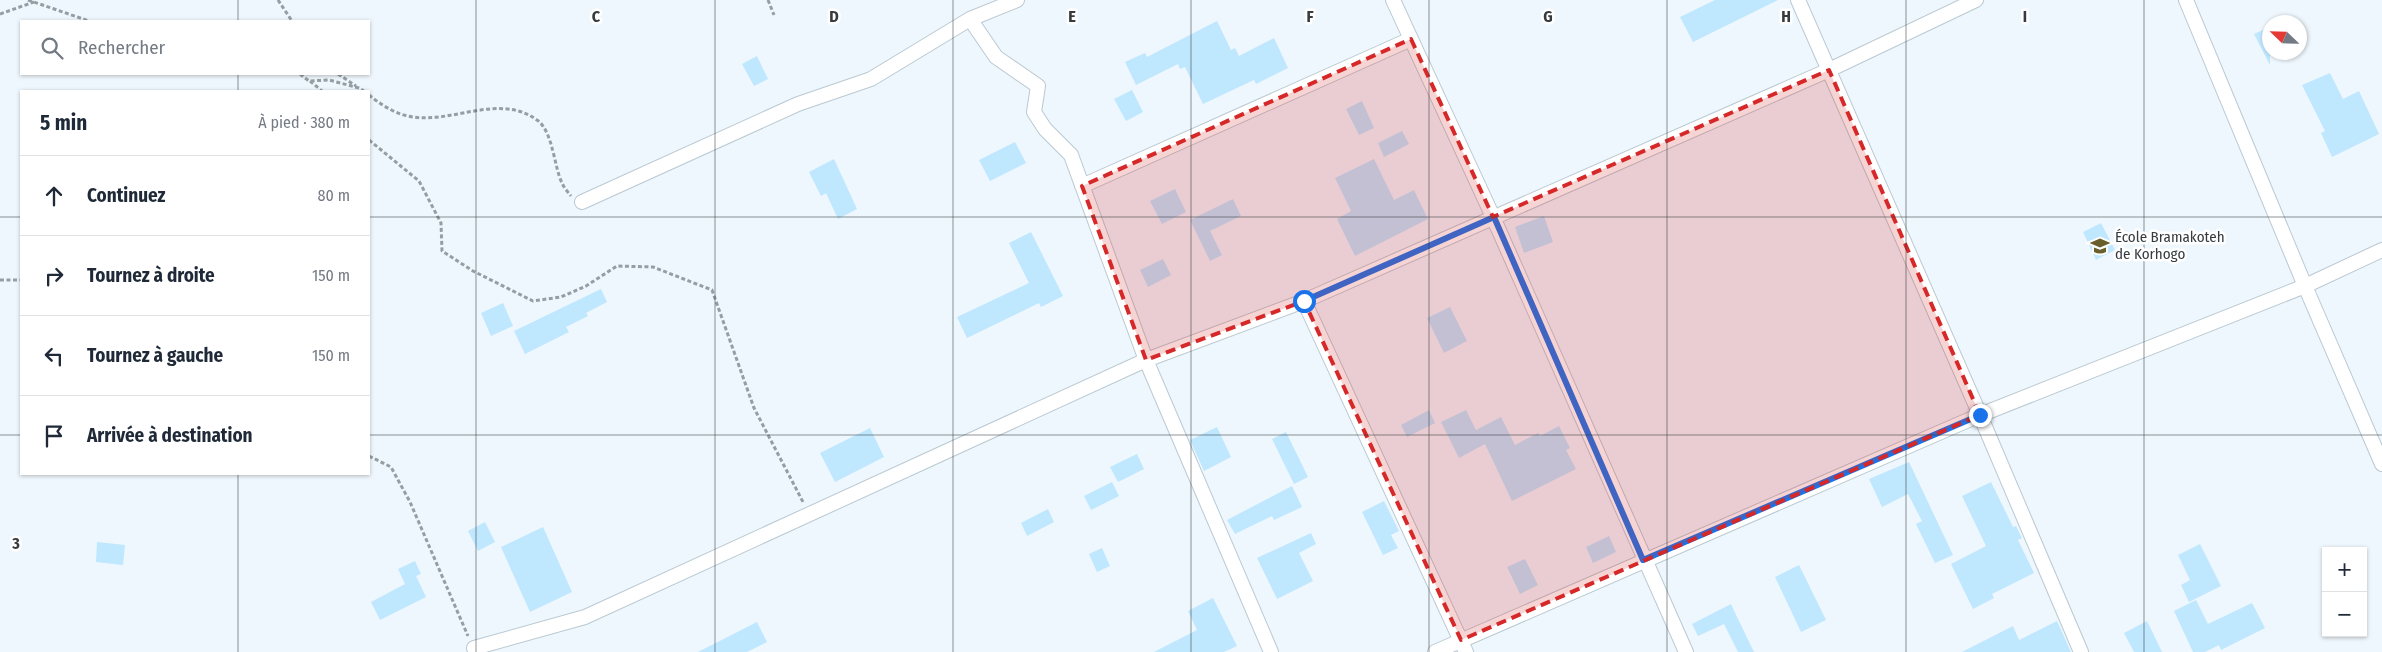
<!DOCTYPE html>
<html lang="fr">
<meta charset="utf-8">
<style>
:root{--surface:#fff;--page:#f6f6f7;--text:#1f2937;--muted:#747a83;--line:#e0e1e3}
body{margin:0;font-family:"Fira Sans Condensed",sans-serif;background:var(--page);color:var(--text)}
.controls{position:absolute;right:15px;bottom:15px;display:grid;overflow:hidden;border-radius:0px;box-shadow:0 1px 4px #0004}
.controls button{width:45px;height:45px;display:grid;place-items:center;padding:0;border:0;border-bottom:1px solid var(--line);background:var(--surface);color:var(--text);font:25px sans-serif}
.compass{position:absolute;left:2262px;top:15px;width:45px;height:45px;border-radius:50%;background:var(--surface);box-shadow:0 1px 4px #0004;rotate:293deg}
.stop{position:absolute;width:15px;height:15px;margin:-11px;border:4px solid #1a73e8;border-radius:50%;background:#fff}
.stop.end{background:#1a73e8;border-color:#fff;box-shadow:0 1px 5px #0008}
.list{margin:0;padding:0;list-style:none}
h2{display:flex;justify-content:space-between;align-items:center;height:65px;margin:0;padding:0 20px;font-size:21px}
h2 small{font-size:16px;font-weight:400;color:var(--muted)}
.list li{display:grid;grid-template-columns:32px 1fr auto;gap:15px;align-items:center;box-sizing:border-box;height:80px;padding:0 20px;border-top:1px solid var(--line)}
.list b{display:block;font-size:19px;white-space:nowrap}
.list em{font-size:16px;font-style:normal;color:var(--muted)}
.icon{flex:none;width:28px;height:28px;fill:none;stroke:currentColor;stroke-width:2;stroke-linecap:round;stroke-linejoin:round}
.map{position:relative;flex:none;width:2382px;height:652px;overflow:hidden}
.search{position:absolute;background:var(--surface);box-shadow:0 1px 4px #0004;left:20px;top:20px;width:350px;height:55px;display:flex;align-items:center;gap:12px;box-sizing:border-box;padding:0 18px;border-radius:0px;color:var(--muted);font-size:19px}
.panel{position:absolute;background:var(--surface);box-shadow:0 1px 4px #0004;left:20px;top:90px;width:350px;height:385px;border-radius:0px}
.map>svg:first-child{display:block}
.building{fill:#bfe7fe}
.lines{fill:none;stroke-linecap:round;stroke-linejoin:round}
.minor-casing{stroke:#bac9d2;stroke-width:16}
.path{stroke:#969ea3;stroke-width:3;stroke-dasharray:4 2.5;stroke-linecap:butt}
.minor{stroke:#fff;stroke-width:14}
.route{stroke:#1a73e8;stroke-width:6}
.marked{fill:#d62828;fill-opacity:0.2;stroke:#d62828;stroke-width:4;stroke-dasharray:10 6;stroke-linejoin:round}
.grid{fill:none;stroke:#353b3f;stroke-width:1;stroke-opacity:0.55}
.labels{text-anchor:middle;stroke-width:5;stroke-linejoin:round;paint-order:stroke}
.poi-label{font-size:15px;fill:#353b3f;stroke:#fff;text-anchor:start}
.grid-label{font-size:16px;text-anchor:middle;font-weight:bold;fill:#353b3f;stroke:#fff;stroke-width:5;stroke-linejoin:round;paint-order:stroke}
</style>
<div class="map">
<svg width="2382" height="652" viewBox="0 0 2382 652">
<rect width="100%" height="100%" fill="#eef7fd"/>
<!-- building -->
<path class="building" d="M1715 0H1778L1693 42 1680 17Z
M1217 21 1231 50 1235 48 1239 56 1274 38 1288 68 1256 84 1254 80 1203 104 1185 67 1180 69 1178 64 1136 85 1125 62 1145 53 1147 57Z
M2270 27V65L2254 34Z
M757 56 768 79 754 86 742 64Z
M2330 73 2343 99 2359 91 2379 134 2332 157 2321 133 2325 131 2302 85Z
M1132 90 1143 112 1126 121 1114 99Z
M1362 101 1374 128 1359 135 1346 109Z
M1402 131 1409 144 1384 157 1378 143Z
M1015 142 1026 163 990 181 979 160Z
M834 159 857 209 838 219 826 193 821 196 809 172Z
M1374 159 1394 200 1414 190 1428 219 1355 256 1337 219 1351 211 1335 178Z
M1175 189 1186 212 1162 224 1150 201Z
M1233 199 1241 216 1210 231 1222 255 1210 261 1190 220Z
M1544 216 1553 242 1524 253 1515 227Z
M2101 223 2115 250 2096 260 2083 232Z
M1031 232 1063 296 1041 307 1039 303 967 338 957 317 1029 283 1009 243Z
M1163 259 1171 275 1148 287 1140 270Z
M601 289 607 302 586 313 588 316 566 327 569 332 525 354 514 331Z
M503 303 513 326 491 336 481 313Z
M1450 307 1467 341 1444 353 1427 318Z
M1429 410 1435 423 1407 437 1401 425Z
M1466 410 1476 430 1501 417 1515 445 1538 433 1540 436 1559 426 1570 448 1566 450 1576 469 1512 501 1485 444 1459 458 1441 422Z
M1217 427 1231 457 1204 471 1190 440Z
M870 428 884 457 835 482 820 453Z
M1286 432 1308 477 1294 484 1272 439Z
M1137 454 1144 469 1118 482 1110 467Z
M1909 462 1953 555 1935 563 1916 524 1922 521 1908 494 1882 507 1869 479Z
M1112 482 1119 496 1091 510 1084 496Z
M1991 482 2013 527 2016 526 2022 538 2018 540 2034 573 1992 594 1994 598 1973 609 1951 564 1986 546 1962 496Z
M1292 486 1302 507 1274 520 1272 516 1235 534 1227 520Z
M1384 501 1399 531 1391 535 1398 548 1383 555 1362 512Z
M1048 509 1054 522 1027 536 1021 523Z
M485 522 495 542 478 551 468 531Z
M543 527 572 592 530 612 501 547Z
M1311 533 1316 544 1299 553 1313 581 1277 599 1257 558Z
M1609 536 1616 552 1593 563 1586 547Z
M97 542 125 545 123 565 96 562Z
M2200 544 2221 586 2189 602 2181 585 2190 580 2178 555Z
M1102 548 1110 566 1097 572 1089 554Z
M1525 559 1538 585 1520 594 1507 567Z
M415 561 421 574 416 576 426 597 380 620 371 602 405 584 398 569Z
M1799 565 1826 620 1801 632 1775 577Z
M1213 598 1237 646 1224 652H1154L1197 630 1188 611Z
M2196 600 2208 624 2252 603 2265 628 2221 650 2219 645 2205 652H2193L2174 611Z
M1731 604 1737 617 1754 652H1738L1724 624 1698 636 1692 624Z
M2057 621 2071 652H1962L2013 626 2019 640Z
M2147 621 2162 652H2134L2124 633Z
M757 622 767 642 747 652H698Z"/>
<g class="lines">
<!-- minor casing -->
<g class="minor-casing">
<path id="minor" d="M1393 0 1493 217 1686 652
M1798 0 1980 415 2081 652
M2186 0 2305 286 2382 464
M970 19 996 57 1038 86 1034 112 1045 129 1071 155 1146 360 1271 652
M1082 186 1411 39
M582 202 798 104 871 79 970 19 1017 0
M1304 301 1466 652
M474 648 585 617 1146 360 1304 301 1829 70 1976 0
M1435 652 1980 415 2305 286 2382 250"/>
</g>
<!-- path -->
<path class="path" d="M28 0 89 21
M278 0 292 21
M768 0 774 15
M0 14 34 2
M300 74 309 81 329 80 359 88 364 91
M338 74 356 86
M310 81 322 91
M369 95C381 105 397 115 413 117 454 123 500 93 537 120 553 131 554 167 562 183 564 188 568 192 571 196
M369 140 419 181 441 223 442 251 473 271 533 301 561 297 586 286 617 266 653 267 712 290 754 408 803 502
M0 280H21
M369 456 391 467 410 502 468 636"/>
<!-- minor -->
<use href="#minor" class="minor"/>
</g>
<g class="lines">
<!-- route -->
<path class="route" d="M1304 301 1494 217 1643 560 1980 415"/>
</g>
<!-- marked area -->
<path class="marked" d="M1411 39 1493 217 1829 70 1980 415 1461 640 1304 301 1146 360 1082 186Z"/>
<!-- grid -->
<path class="grid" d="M238 0V21M476 0V652M715 0V652M953 0V652M1191 0V652M1429 0V652M1667 0V652M1906 0V652M2144 0V652M238 74V91M0 217H21M369 217H2382M0 435H21M369 435H2382M238 474V652"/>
<!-- icons -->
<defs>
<g id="school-bare" transform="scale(1.5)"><path d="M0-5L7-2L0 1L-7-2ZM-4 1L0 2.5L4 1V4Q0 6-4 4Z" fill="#695f2c" stroke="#fff" stroke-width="2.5" paint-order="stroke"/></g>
</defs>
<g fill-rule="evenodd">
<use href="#school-bare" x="2100" y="246"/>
</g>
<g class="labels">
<!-- poi labels -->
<g class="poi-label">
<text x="2115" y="242">École Bramakoteh<tspan x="2115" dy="17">de Korhogo</tspan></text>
</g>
</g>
<g class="grid-label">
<text x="596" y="22">C</text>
<text x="834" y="22">D</text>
<text x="1072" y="22">E</text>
<text x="1310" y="22">F</text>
<text x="1548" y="22">G</text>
<text x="1786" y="22">H</text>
<text x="2025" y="22">I</text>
<text x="16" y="549">3</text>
</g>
</svg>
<div class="controls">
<button>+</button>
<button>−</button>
</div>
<svg class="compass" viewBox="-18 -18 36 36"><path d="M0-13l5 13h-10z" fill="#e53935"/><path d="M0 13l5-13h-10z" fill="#747a83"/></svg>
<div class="stop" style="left:1304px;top:301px"></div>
<div class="stop end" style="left:1980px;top:415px"></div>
<div class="search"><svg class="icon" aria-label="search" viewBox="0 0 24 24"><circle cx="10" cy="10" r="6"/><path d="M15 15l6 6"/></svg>Rechercher</div>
<section class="panel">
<h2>5 min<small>À pied · 380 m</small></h2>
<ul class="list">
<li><svg class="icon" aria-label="ahead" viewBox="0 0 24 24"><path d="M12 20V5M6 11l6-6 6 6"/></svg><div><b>Continuez</b></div><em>80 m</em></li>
<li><svg class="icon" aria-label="right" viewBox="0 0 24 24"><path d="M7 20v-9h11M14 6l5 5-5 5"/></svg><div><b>Tournez à droite</b></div><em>150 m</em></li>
<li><svg class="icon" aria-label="left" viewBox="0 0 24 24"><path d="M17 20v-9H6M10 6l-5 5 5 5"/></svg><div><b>Tournez à gauche</b></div><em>150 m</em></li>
<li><svg class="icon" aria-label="arrive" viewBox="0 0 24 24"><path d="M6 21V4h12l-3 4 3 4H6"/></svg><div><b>Arrivée à destination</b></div></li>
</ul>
</section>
</div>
